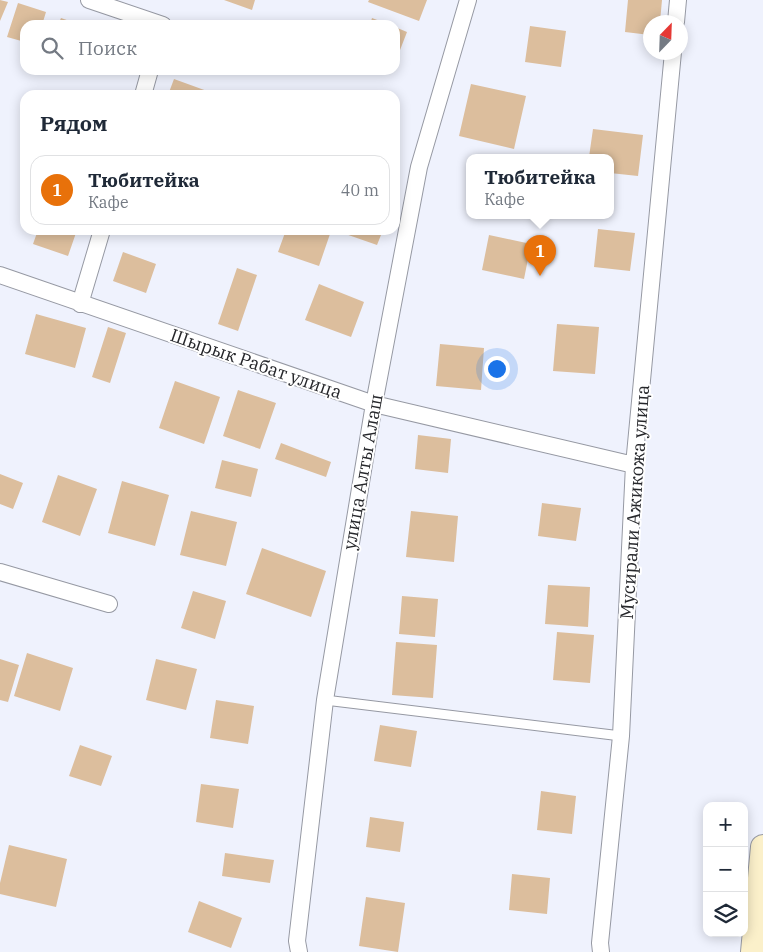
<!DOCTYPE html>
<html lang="ru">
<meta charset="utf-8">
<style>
:root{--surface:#fff;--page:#f6f6f7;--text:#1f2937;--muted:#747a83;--line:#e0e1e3;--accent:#7c3aed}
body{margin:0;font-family:"IBM Plex Serif",serif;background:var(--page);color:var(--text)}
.controls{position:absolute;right:15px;bottom:15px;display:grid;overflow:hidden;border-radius:10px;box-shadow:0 2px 12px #0003}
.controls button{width:45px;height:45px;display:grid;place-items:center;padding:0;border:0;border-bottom:1px solid var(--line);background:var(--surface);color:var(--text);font:25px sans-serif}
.compass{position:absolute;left:643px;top:15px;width:45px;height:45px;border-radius:50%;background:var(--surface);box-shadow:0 2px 12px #0003;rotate:23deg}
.you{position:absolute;left:496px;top:368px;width:18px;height:18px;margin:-12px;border:4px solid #fff;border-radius:50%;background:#1a73e8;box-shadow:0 0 0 8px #1a73e833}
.badge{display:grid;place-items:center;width:32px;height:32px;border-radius:50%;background:var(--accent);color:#fff;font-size:16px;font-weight:700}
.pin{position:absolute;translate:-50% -41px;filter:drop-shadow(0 1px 2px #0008)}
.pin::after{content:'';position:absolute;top:26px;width:18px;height:15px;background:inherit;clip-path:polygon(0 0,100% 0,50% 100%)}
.popup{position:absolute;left:466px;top:154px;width:148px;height:65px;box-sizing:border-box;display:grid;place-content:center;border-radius:10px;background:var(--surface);filter:drop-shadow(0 1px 4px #0005);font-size:16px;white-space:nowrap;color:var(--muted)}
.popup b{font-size:19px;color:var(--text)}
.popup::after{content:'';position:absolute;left:50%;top:100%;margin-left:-10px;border:10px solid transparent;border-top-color:var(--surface)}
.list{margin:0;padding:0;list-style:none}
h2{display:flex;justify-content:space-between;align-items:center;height:65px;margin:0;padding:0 20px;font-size:21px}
h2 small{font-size:16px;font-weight:400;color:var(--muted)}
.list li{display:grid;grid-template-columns:32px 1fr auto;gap:15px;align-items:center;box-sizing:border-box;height:70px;margin:0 10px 10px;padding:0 10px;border:1px solid var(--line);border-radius:15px}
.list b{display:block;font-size:19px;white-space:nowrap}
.list p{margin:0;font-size:16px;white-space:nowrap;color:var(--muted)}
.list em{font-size:16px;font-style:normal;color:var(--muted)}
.icon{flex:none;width:28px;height:28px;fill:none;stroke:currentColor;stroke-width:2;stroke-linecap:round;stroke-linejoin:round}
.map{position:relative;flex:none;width:763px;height:952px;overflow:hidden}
.search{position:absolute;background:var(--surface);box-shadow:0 2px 12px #0003;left:20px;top:20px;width:380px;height:55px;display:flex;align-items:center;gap:12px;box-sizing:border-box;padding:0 18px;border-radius:15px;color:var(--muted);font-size:19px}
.panel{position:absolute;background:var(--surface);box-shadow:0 2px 12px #0003;left:20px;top:90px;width:380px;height:145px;border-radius:15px}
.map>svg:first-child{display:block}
.building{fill:#dcbe9d}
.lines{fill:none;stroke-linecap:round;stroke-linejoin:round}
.service-casing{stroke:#9699a3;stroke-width:11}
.minor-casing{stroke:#9699a3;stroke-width:18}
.secondary-casing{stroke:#9699a3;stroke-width:26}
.service{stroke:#fff;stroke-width:9}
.minor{stroke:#fff;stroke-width:16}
.secondary{stroke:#fbf0ca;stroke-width:24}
.labels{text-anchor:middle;stroke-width:4;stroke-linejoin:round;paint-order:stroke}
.street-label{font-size:18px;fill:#26272b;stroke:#fff}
</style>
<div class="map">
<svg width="763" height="952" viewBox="0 0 763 952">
<rect width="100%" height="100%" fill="#eff2fd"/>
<!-- building -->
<path class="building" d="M0 0 8 2 0 21Z
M224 0H255L252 10Z
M369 0H427L419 21 368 2Z
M628 0H662L660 22H650V35L625 32Z
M18 3 46 12 42 25H25V42L7 37Z
M61 18 81 25H58Z
M372 18 390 25H370Z
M530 26 566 31 561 67 525 62Z
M395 27 407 32 395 63Z
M174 79 218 95H168Z
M471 84 526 96 514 149 459 136Z
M593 129 643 135 638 176 610 173V157H589Z
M598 229 635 233 630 271 594 267Z
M38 230H77L68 256 33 244Z
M286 230H320L330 234 319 266 278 252Z
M334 230H383L377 245Z
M489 235 531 244 524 279 482 270Z
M123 252 156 264 146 293 113 281Z
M237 268 257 275 238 331 218 324Z
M319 284 364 302 351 337 305 320Z
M36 314 86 328 75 368 25 354Z
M557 324 599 327 595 374 553 371Z
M108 327 126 333 110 383 92 377Z
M440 344 484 348 481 390 436 386Z
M175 381 220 397 204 444 159 428Z
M238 390 276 403 260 449 223 436Z
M418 435 451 439 448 473 415 469Z
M281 443 331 462 326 477 275 459Z
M222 460 258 469 251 497 215 488Z
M0 474 23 483 13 509 0 504Z
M58 475 97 489 80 536 42 522Z
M122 481 169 495 155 546 108 533Z
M542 503 581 508 576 541 538 536Z
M191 511 237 522 226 566 180 555Z
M411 511 458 516 454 562 406 557Z
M262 548 326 571 311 617 246 594Z
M548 585 590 587 588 627 545 624Z
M193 591 226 601 215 639 181 628Z
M402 596 438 599 435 637 399 634Z
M557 632 594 635 590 683 553 680Z
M396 642 437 645 433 698 392 695Z
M27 653 73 668 60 711 14 696Z
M0 659 19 665 8 702 0 700Z
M156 659 197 669 186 710 146 700Z
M216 700 254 706 248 744 210 738Z
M380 725 417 731 411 767 374 761Z
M80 745 112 756 101 786 69 776Z
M201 784 239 789 233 828 196 822Z
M541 791 576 796 572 834 537 830Z
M370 817 404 822 400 852 366 847Z
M9 845 67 859 56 907 0 894V883Z
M225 853 274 860 270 883 222 876Z
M512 874 550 878 547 914 509 910Z
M366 897 405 903 398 952 359 946Z
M199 901 242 918 231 948 188 932Z"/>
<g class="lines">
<!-- service casing -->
<g class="service-casing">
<path id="service" d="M325 700 621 736"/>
</g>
<!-- minor casing -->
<g class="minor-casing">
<path id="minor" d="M89 0 163 25
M676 22 678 0
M143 95 150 70
M0 275 374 404 634 465
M80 304 102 230
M0 572 109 604
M299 952 297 941 325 700 374 404 419 167 468 0
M601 952 600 943 621 736 634 465 673 52"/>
</g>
<!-- secondary casing -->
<g class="secondary-casing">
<path id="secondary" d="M753 952 763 847"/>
</g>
<!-- service -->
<use href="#service" class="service"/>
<!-- minor -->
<use href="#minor" class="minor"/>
<!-- secondary -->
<use href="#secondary" class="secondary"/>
</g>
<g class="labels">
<!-- street labels -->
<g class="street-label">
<text transform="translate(256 364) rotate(19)" y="6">Шырык Рабат улица</text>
<text transform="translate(363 472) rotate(-80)" y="6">улица Алты Алаш</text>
<text transform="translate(635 502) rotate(-86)" y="6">Мусирали Ажикожа улица</text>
</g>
</g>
</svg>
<div class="controls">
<button>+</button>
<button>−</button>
<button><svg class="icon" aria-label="layers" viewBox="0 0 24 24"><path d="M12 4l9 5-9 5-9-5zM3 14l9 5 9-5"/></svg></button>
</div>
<svg class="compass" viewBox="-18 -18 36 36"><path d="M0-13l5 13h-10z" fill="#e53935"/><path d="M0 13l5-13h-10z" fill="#747a83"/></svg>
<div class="you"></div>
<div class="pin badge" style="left:540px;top:276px;background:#e8710a">1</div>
<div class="popup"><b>Тюбитейка</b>Кафе</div>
<div class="search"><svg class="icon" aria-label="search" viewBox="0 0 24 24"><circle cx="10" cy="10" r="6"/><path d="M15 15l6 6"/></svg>Поиск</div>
<section class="panel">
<h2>Рядом<small></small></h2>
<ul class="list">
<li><span class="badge" style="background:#e8710a">1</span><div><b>Тюбитейка</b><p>Кафе</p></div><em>40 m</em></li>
</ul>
</section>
</div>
